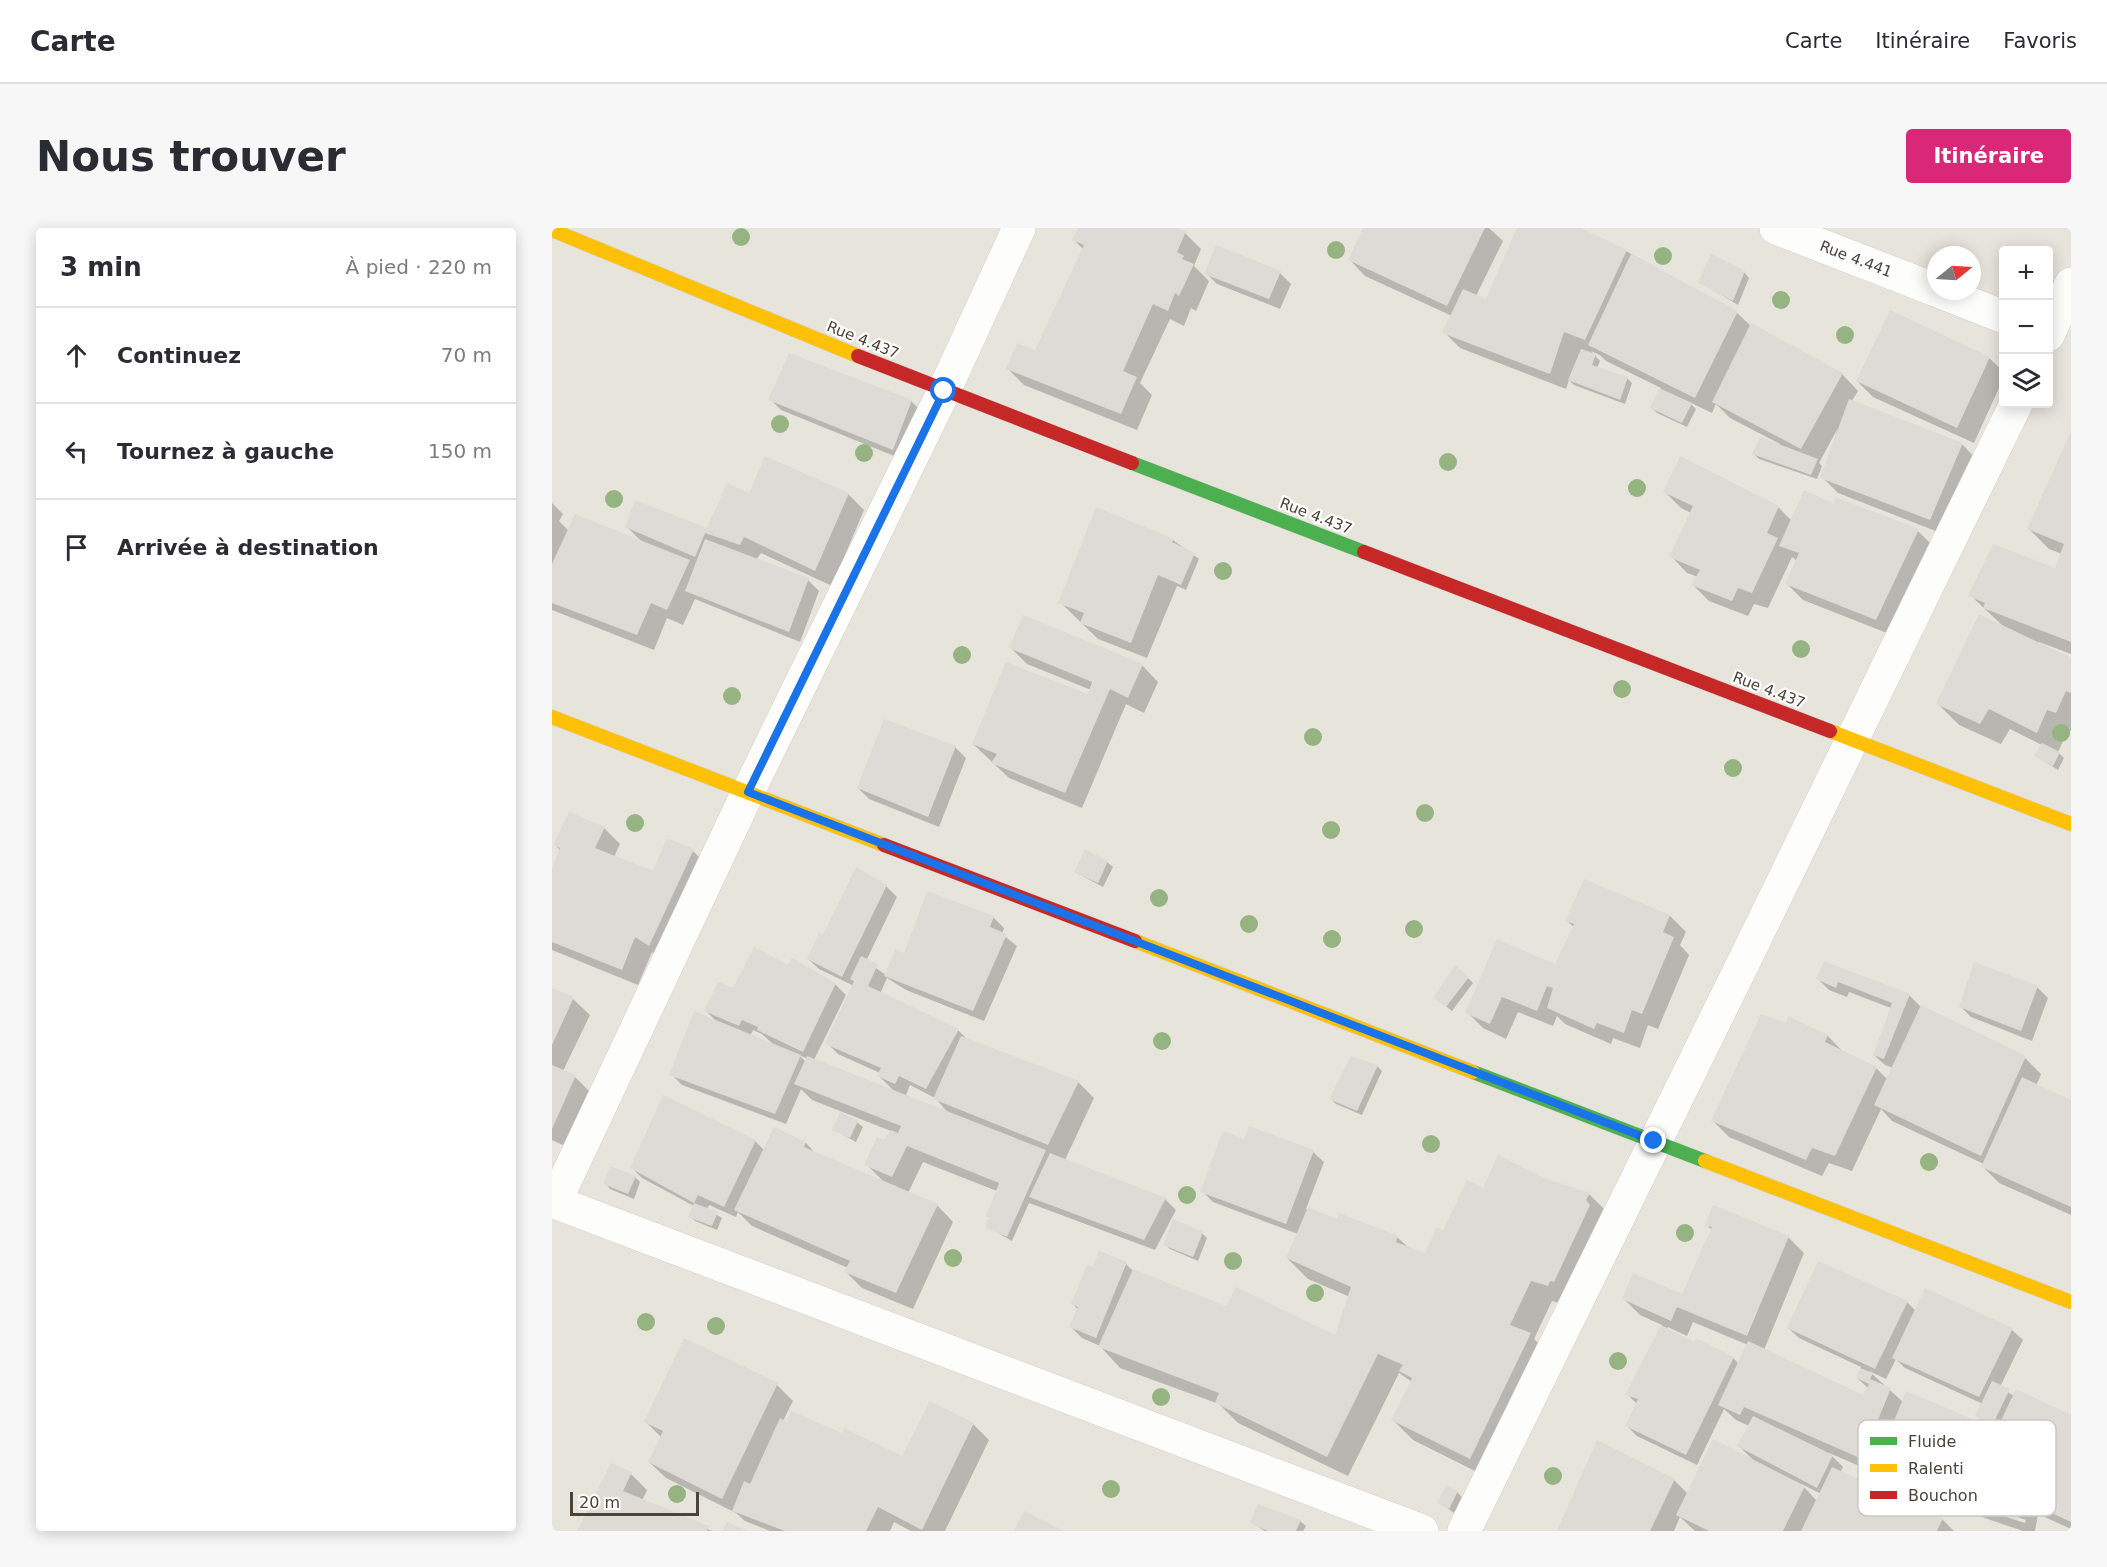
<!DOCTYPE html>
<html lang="fr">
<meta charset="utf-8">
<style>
:root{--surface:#fff;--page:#f7f7f7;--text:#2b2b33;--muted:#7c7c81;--line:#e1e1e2;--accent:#db2777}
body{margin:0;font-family:"DejaVu Sans",sans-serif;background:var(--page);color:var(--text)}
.controls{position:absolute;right:18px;top:18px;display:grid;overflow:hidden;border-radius:6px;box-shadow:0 3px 15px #0003}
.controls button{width:54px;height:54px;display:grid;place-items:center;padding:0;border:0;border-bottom:2px solid var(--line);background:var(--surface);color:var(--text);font:30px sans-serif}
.compass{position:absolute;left:1375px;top:18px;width:54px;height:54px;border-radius:50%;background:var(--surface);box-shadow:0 3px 15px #0003;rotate:72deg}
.scale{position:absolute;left:18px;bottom:15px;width:129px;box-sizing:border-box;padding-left:6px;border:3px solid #4b4439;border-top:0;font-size:16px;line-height:21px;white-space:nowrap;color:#4b4439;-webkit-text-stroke:4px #fff;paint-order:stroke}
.stop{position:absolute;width:18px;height:18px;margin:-14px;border:4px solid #1a73e8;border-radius:50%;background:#fff}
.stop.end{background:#1a73e8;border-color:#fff;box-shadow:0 2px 6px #0008}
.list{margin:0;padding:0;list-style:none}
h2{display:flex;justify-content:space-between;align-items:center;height:78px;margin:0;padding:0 24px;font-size:26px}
h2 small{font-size:20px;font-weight:400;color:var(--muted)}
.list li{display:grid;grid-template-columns:39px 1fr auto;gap:18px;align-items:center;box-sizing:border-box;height:96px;padding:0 24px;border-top:2px solid var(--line)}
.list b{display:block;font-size:22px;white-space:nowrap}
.list em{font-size:20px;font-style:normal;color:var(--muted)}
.icon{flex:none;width:33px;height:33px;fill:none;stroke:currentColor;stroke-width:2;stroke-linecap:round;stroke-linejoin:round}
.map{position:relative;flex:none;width:1519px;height:1303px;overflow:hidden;border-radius:6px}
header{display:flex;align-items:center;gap:36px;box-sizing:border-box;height:84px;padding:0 30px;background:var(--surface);border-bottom:2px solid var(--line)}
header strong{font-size:28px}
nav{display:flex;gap:33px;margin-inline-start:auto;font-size:21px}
.intro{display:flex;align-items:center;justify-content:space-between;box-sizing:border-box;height:144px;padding:0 36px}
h1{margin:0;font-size:42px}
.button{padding:15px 27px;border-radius:6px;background:var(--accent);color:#fff;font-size:21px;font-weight:700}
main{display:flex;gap:36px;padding:0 36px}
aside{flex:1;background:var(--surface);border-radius:6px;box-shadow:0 3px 15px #0003}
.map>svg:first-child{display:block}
.residential{fill:#e7e4dc;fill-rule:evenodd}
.shadow{fill:#0003;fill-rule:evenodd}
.building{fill:#dedbd6}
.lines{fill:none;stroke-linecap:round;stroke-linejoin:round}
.street-casing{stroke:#d2d0cb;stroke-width:34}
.fast-casing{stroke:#d3cfc5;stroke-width:15}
.slow-casing{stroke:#d3cfc5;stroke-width:15}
.jam-casing{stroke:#d3cfc5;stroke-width:15}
.street{stroke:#fdfdfc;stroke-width:33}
.fast{stroke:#4caf50;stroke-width:14}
.slow{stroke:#ffc107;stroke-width:14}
.jam{stroke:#c62828;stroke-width:14}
.tree{fill:#96b382}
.route{stroke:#1a73e8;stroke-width:8}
.labels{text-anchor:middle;stroke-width:4.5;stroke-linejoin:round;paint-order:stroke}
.street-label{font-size:15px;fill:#4b4439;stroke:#fff}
.key{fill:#fff;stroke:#c9c7c4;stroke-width:1.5}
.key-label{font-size:16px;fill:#4b4439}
</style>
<header>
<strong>Carte</strong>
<nav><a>Carte</a><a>Itinéraire</a><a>Favoris</a></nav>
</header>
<div class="intro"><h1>Nous trouver</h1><a class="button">Itinéraire</a></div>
<main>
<aside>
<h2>3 min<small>À pied · 220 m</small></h2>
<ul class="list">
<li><svg class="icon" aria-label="ahead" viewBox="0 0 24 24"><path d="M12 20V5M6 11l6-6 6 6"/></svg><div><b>Continuez</b></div><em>70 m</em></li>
<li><svg class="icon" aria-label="left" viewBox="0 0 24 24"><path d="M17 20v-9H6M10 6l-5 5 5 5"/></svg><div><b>Tournez à gauche</b></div><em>150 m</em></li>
<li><svg class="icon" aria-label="arrive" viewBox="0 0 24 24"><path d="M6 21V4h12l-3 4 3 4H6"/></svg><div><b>Arrivée à destination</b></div></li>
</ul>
</aside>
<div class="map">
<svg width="1519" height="1303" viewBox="0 0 1519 1303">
<rect width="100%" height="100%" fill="#f4f2ee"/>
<!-- residential -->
<path class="residential" d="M0 0H1519V1303H0ZM1452 22H1496V176H1452ZM1384 27H1420V63H1384Z"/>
<!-- shadow -->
<path class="shadow" d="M528 0H622L633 5 649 21 642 38 657 53 644 83 639 80 632 98 618 91 588 155 600 167 585 202 472 157 456 141 484 124 531 21 522 12Z
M813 0H937L951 13 924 68 935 73 967 0H1026L1074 23 1185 85 1199 98 1290 146 1306 163 1300 173 1410 216 1426 233 1394 307 1286 265 1270 249 1286 200 1267 235 1270 238 1265 251 1207 231 1202 226 1228 216 1178 190 1164 176 1160 185 1137 174 1144 181 1135 199 1105 185 1100 180 1109 160 1054 133 1048 127 1039 123 1048 133 1045 140 1075 150 1080 155 1073 176 1022 157 1017 152 1014 161 908 120 892 104 900 88 813 48 797 31Z
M665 19 728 45 739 56 728 81 665 56 654 45Z
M1192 44 1197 50 1186 77 1148 54Z
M1437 130 1452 144V149L1422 215 1321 169 1305 153Z
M218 171 359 173 370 184 352 232 229 182Z
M1519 207V426L1487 414 1486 416 1519 432V503L1516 502 1506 524 1512 530 1506 542 1484 528 1490 517 1458 501 1449 516 1407 497 1386 476 1451 398 1418 367 1504 342 1510 326 1497 321 1477 301Z
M1113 264 1226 279 1240 293 1281 277 1366 303 1382 319 1340 407 1251 372 1235 356 1245 333 1240 329 1216 380 1202 376 1196 388 1157 373 1141 357 1146 349 1135 345 1119 328 1139 285 1129 280Z
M296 266 312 282 280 358 209 325 204 332 256 352 267 363 248 414 143 371 131 397 115 390 102 422 0 382V275L11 286 7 293 17 303 90 314 75 299 156 302 198 267Z
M621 312 647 331 634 362 625 358 595 430 546 411 508 374Z
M459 420 590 437 606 454 592 485 574 476 530 580 457 550 421 516 537 468 539 462 475 436Z
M403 519 414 530 387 599 317 571 306 560Z
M52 600 68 616 62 629 102 645 116 612 141 623 157 639 114 733 100 724 86 757 0 722V646L9 623 3 617Z
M555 634 561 639 551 659 523 644Z
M1033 653 1118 688 1134 704 1128 717 1137 727 1106 801 1096 797 1088 820 1061 810 1059 816 1013 796 1005 788 1001 798 966 784 954 811 931 800 915 784 1004 738 1022 699 1015 693Z
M334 658 345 669 314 733 334 747 352 728 441 689 452 700 450 706 465 718 432 793 354 762 335 750 328 766 406 802 417 813 526 854 542 870 513 932 613 971 624 982 603 1022 477 975 460 1013 435 999 438 990 435 988 445 963 371 934 356 965 385 977 401 994 361 1081 310 1060 294 1044 296 1040 200 998 186 984 184 989 157 977 155 981 170 990 165 1002 143 993 138 988 142 978 90 950 79 939 203 913 213 923 223 901 254 915 265 927 333 955 314 936 339 903 260 872 249 861 234 896 130 857 119 846 166 795 154 783 182 762 237 739 283 756 294 767 262 832 341 862 327 848 328 845 286 826 275 815 302 758 267 741 256 731 271 709ZM201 802 210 806 222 817 198 808ZM247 827 256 831 254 834ZM358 857 383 870 399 888 354 867Z
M1273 735 1357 767 1369 779 1473 830 1489 846 1484 858 1519 874V987L1447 955 1431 939 1432 936 1340 893 1329 881 1300 943 1277 935 1270 948 1177 909 1161 893 1235 797 1237 790 1276 808 1292 825 1324 840 1336 852 1341 840 1333 837 1322 827 1339 780 1297 764 1295 769 1277 762 1266 751Z
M916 750 921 755 900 783 883 770Z
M1485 759 1496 770 1480 813 1419 789 1408 778Z
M0 761 21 771 38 787 11 843 23 849 39 865 15 919 0 912Z
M825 838 830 843 810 887 784 876 779 871Z
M305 894 311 899 304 914 282 902Z
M693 913 761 924 772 934 754 981 786 993 845 1009 857 1020 873 1027 931 962 992 951 1037 966 1058 987 1017 1078 1000 1073 982 1111 998 1127 939 1251 861 1212 841 1192 860 1154 847 1145 796 1248 686 1195 667 1176 568 1140 548 1118 530 1110 519 1099 526 1082 521 1076 542 1041 574 1036 581 1043 675 1080 784 1109 798 1069 756 1051 735 1030 746 1006 661 974 650 963Z
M83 949 88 954 82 971 58 961 53 955Z
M1155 997 1236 1009 1252 1025 1212 1122 1311 1169 1316 1160 1305 1150 1309 1139 1247 1110 1236 1100 1267 1035 1355 1074 1364 1083 1374 1061 1460 1102 1471 1112 1448 1159 1462 1168 1464 1163 1519 1189V1301L1486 1286 1483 1303H1471L1424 1287 1412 1276 1337 1247 1329 1238 1326 1246 1277 1225 1291 1239 1288 1245 1390 1291 1402 1303H1143L1128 1289 1122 1303H1007L1046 1214 1122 1252 1136 1266 1201 1232 1187 1218 1197 1198 1184 1192 1172 1181 1145 1237 1085 1208 1075 1198 1085 1176 1075 1166 1110 1097 1088 1087 1072 1071 1131 1068 1161 1003ZM1141 1094 1196 1117 1187 1136 1181 1130 1143 1116 1115 1102 1116 1099 1135 1108ZM1344 1131 1353 1140 1431 1176 1425 1188 1446 1202 1444 1207 1436 1199 1351 1174 1317 1143 1334 1151ZM1250 1256 1269 1266 1265 1273 1250 1257ZM1427 1277 1474 1292 1473 1295 1427 1280Z
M650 1005 655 1010 646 1033 618 1021 613 1016Z
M225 1157 241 1173 231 1193 350 1230 421 1196 437 1212 393 1303H359L342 1294 338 1303H218L193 1293 184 1285 114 1250 97 1234 109 1209 93 1193Z
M60 1237 79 1246 95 1262 90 1273 160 1303H27Z
M905 1264 910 1269 902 1285 887 1274Z
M748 1293 754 1298 751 1303H713L699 1294Z"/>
<!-- building -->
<path class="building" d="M526 0H626L634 3 625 24 632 28 630 31 642 36 627 68 623 65 616 83 601 76 571 143 585 149 569 186 454 141 465 115 483 122 532 17 520 12Z
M811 0H933L895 78 796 32Z
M965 0H1029L1075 22 1033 112 1012 104 998 146 890 105 911 61 934 71Z
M664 17 729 43 717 71 652 46Z
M1079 26 1186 83 1143 170 1036 117Z
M1159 26 1193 43 1181 73 1146 55Z
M1338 82 1438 129 1405 200 1304 153Z
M1199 95 1291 145 1249 221 1160 174Z
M1029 121 1044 126 1040 137 1076 149 1068 172 1016 152Z
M237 125 360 172 341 222 216 172Z
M1107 160 1140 175 1130 195 1098 180Z
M1297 171 1411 215 1378 292 1268 250Z
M1519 203V414L1431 380 1433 375 1416 368 1441 316 1503 340 1512 316 1475 301Z
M1208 209 1266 231 1259 247 1200 226Z
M213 228 297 265 263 343 192 309 188 317 153 305 143 329 73 299 83 272 155 300 175 255 197 265Z
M1128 228 1227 278 1215 305 1226 310 1200 365 1186 360 1180 373 1139 357 1148 342 1117 329 1141 278 1111 264Z
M1252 262 1281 275 1283 269 1367 301 1324 392 1233 356 1247 325 1227 318Z
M544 279 622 311 620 314 643 325 629 357 606 347 579 415 528 395 532 385 506 375Z
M23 286 138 332 115 382 99 375 85 407 0 375V336Z
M153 311 257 350 237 404 133 363Z
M1427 386 1519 430V465L1514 463 1504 485 1495 482 1485 505 1437 481 1428 496 1384 476Z
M471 387 591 436 576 470 558 461 513 565 439 535 445 526 420 516 454 434 536 466 540 454 457 420Z
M332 491 404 518 376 589 305 560Z
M1490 515 1508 524 1501 538 1482 528Z
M17 584 53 599 43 620 101 643 115 610 142 621 97 718 83 709 70 742 0 714V641L8 620 1 617Z
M533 621 556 633 546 655 522 644Z
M304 639 335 657 290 749 255 731 267 704 271 707Z
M1032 651 1118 687 1111 704 1122 709 1090 786 1080 782 1072 805 1045 795 1042 801 995 780 1001 760 995 758 985 783 950 769 938 796 913 785 945 711 1003 736 1022 696 1013 693Z
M375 663 442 688 438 699 455 706 421 783 332 748 344 721 352 725Z
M202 719 236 737 240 730 284 755 251 824 205 802 206 799 190 792 187 798 152 783 166 754 181 760Z
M309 728 326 736 316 758 407 801 374 861 347 848 343 856 325 848 329 840 273 816 302 753 298 751Z
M1272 733 1358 766 1332 831 1321 827 1340 775 1286 754 1284 760 1264 751Z
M1422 734 1486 758 1469 803 1407 779Z
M903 737 917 749 894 779 881 770Z
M0 760 22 769 0 817Z
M1369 777 1474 828 1429 928 1322 877Z
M142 783 249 827 223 886 117 847Z
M1209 786 1234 795 1236 788 1276 807 1273 814 1325 839 1283 928 1260 920 1254 932 1159 893Z
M409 808 527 853 496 917 381 871Z
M255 828 494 922 455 1009 433 1000 437 989 434 988 447 955 355 918 340 949 312 937 325 909 332 912 339 902 346 905 349 898 242 856Z
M799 828 826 837 805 883 777 871Z
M0 837 24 847 0 901Z
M1470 849 1519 872V979L1429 939Z
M111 867 204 912 172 979 146 967 142 975 78 940Z
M288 884 306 893 298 910 280 902Z
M697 898 762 922 734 996 648 964 671 903 692 911Z
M222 899 254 914 252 919 386 976 344 1065 292 1044 298 1033 182 982Z
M498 925 614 970 592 1012 477 969Z
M946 927 993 950 1038 965 1034 972 1038 977 1002 1054 998 1053 996 1058 979 1053 958 1097 979 1105 918 1231 839 1192 860 1150 847 1143 851 1137 826 1126 775 1229 663 1175 667 1165 546 1119 581 1041 674 1078 684 1059 783 1107 799 1059 734 1030 756 979 785 991 787 985 846 1008 844 1014 873 1025 885 999 891 1002 915 952 931 960Z
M58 938 84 948 76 966 51 956Z
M142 975 166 984 160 998 136 989Z
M1161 977 1237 1008 1195 1108 1125 1079 1119 1093 1070 1071 1081 1045 1130 1066 1160 999 1153 997Z
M621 991 651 1004 641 1029 611 1017Z
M547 1023 575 1034 544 1110 517 1099 526 1079 519 1076 535 1037 541 1039Z
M1266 1033 1356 1073 1323 1141 1235 1100Z
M1373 1060 1461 1100 1427 1169 1340 1130Z
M1109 1097 1142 1114 1144 1110 1182 1129 1134 1227 1073 1198 1086 1171 1073 1167Z
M132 1110 226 1155 170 1271 96 1234 111 1203 92 1194Z
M1196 1113 1311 1167 1317 1156 1304 1150 1308 1140 1321 1145 1318 1151 1339 1160 1310 1231 1192 1179 1188 1187 1166 1177Z
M1440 1153 1458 1161 1440 1198 1423 1188Z
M1464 1161 1519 1187V1294L1470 1271 1466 1292 1406 1272 1419 1245 1423 1247Z
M1354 1163 1437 1198 1406 1267 1325 1236Z
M378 1173 422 1195 370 1302 326 1279 314 1303H233L180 1283 192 1253 198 1256 228 1190 235 1194 239 1183 290 1205 292 1200 350 1228Z
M1201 1188 1281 1227 1265 1260 1185 1218Z
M1161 1211 1253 1258 1231 1303H1157L1124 1287Z
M1045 1212 1123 1251 1098 1303H1005Z
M59 1235 80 1244 71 1263 157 1298 155 1303H25Z
M1280 1239 1391 1290 1385 1303H1249Z
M894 1257 906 1263 897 1281 885 1275Z
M706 1276 749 1292 744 1303H716L698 1295Z
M472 1283 512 1303H462Z
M175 1294 195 1303H171Z"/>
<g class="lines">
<!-- street casing -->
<g class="street-casing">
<path id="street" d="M1224 0 1384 62
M1386 63 1452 89
M1496 107 1519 56
M0 973 870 1303
M3 974 196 564 392 163 467 0
M912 1303C1095 927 1283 553 1464 176"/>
</g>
<!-- fast casing -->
<g class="fast-casing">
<path id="fast" d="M580 235 812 324
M921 844 1153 933"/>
</g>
<!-- slow casing -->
<g class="slow-casing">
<path id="slow" d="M0 2 306 128
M0 489 332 617
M1278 503 1519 596
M583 713 921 844
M1153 933 1519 1074"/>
</g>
<!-- jam casing -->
<g class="jam-casing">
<path id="jam" d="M306 128 580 235
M812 324 1278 503
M332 617 583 713"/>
</g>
<!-- street -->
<use href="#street" class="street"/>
<!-- fast -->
<use href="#fast" class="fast"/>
<!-- slow -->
<use href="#slow" class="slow"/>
<!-- jam -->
<use href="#jam" class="jam"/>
</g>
<!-- trees -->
<g class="tree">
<circle cx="189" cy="9" r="9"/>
<circle cx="784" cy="22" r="9"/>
<circle cx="1111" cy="28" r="9"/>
<circle cx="1229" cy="72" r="9"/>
<circle cx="1293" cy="107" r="9"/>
<circle cx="228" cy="196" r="9"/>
<circle cx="312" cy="225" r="9"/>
<circle cx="896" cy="234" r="9"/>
<circle cx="1085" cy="260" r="9"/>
<circle cx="62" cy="271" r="9"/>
<circle cx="671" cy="343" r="9"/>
<circle cx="1249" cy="421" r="9"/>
<circle cx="410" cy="427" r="9"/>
<circle cx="1070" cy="461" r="9"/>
<circle cx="180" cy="468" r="9"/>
<circle cx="1509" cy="505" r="9"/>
<circle cx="761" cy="509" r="9"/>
<circle cx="1181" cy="540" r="9"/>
<circle cx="873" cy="585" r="9"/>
<circle cx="83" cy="595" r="9"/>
<circle cx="779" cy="602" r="9"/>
<circle cx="607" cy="670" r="9"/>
<circle cx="697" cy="696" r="9"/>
<circle cx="862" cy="701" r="9"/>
<circle cx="780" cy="711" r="9"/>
<circle cx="610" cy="813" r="9"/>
<circle cx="879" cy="916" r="9"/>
<circle cx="1377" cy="934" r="9"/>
<circle cx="635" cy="967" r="9"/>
<circle cx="1133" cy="1005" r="9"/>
<circle cx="401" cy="1030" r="9"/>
<circle cx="681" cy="1033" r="9"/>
<circle cx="763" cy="1065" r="9"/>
<circle cx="94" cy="1094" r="9"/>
<circle cx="164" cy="1098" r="9"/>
<circle cx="1066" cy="1133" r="9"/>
<circle cx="609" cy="1169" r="9"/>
<circle cx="1001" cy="1248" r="9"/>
<circle cx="559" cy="1261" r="9"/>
<circle cx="125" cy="1266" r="9"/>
</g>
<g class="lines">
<!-- route -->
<path class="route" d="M392 163 196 564 1102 913"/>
</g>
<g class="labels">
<!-- street labels -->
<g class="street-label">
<text transform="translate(1304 31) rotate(21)" y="5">Rue 4.441</text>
<text transform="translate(311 112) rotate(22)" y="5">Rue 4.437</text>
<text transform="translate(764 288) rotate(21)" y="5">Rue 4.437</text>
<text transform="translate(1217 462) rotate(21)" y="5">Rue 4.437</text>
</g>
</g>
<!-- legend -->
<rect x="1306" y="1192" width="198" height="96" rx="9" class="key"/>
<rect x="1318" y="1209" width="27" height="8" fill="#4caf50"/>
<rect x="1318" y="1236" width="27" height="8" fill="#ffc107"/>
<rect x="1318" y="1263" width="27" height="8" fill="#c62828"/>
<g class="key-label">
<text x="1356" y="1219">Fluide</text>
<text x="1356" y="1246">Ralenti</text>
<text x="1356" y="1273">Bouchon</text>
</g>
</svg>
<div class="controls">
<button>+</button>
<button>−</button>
<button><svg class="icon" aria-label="layers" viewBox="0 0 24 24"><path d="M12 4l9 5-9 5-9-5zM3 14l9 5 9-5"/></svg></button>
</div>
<svg class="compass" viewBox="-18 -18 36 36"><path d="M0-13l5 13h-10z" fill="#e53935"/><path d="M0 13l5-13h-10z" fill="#7c7c81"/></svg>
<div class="scale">20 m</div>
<div class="stop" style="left:392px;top:163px"></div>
<div class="stop end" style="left:1102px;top:913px"></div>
</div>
</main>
